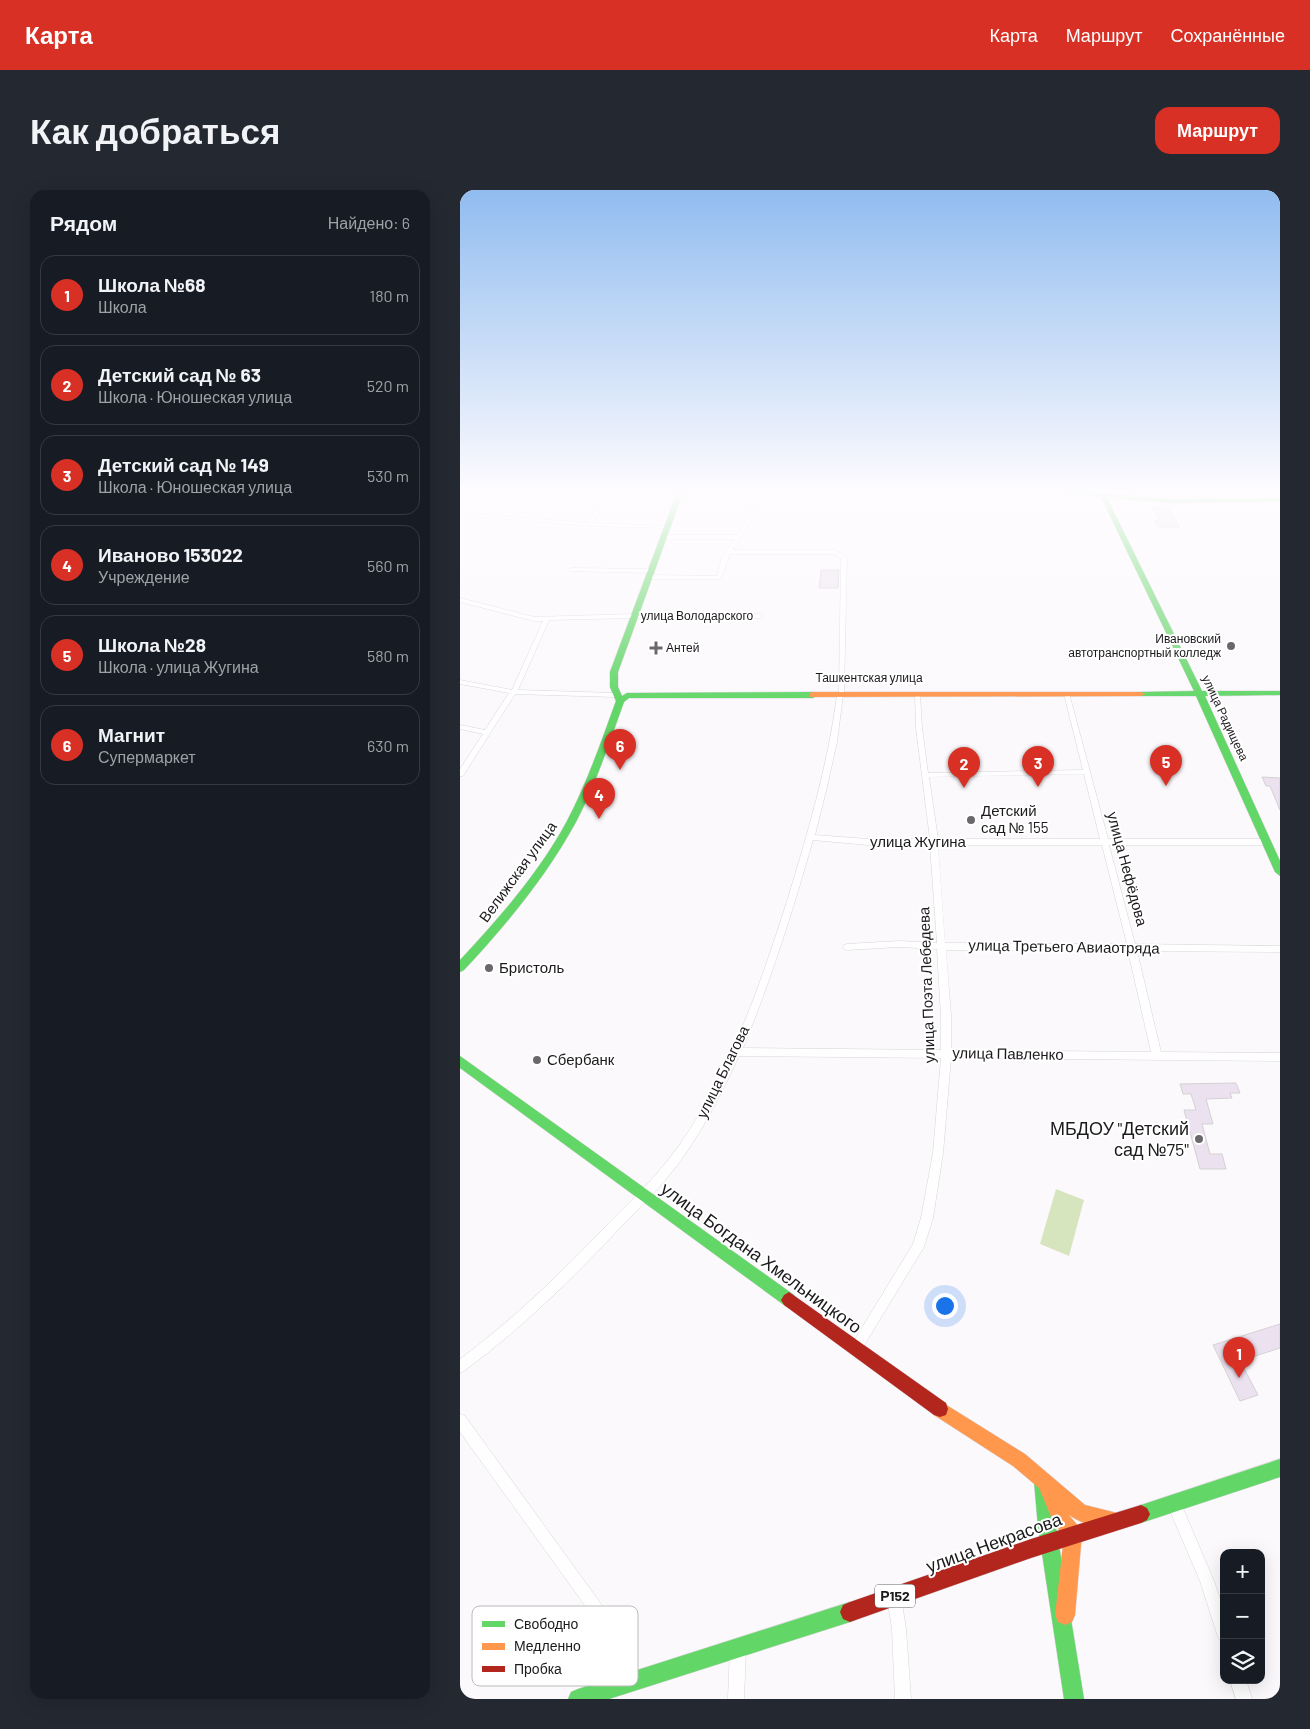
<!DOCTYPE html>
<html lang="ru">
<meta charset="utf-8">
<style>
:root{--surface:#171b24;--page:#242831;--text:#f1f3f6;--muted:#9ea1a6;--line:#363941;--accent:#d93025}
body{margin:0;font-family:Barlow,sans-serif;background:var(--page);color:var(--text)}
.controls{position:absolute;right:15px;bottom:15px;display:grid;overflow:hidden;border-radius:10px;box-shadow:0 5px 20px #0002}
.controls button{width:45px;height:45px;display:grid;place-items:center;padding:0;border:0;border-bottom:1px solid var(--line);background:var(--surface);color:var(--text);font:25px sans-serif}
.you{position:absolute;left:484px;top:1115px;width:18px;height:18px;margin:-12px;border:4px solid #fff;border-radius:50%;background:#1a73e8;box-shadow:0 0 0 8px #1a73e833}
.badge{display:grid;place-items:center;width:32px;height:32px;border-radius:50%;background:var(--accent);color:#fff;font-size:16px;font-weight:700}
.pin{position:absolute;translate:-50% -41px;filter:drop-shadow(0 1px 2px #0008)}
.pin::after{content:'';position:absolute;top:26px;width:18px;height:15px;background:inherit;clip-path:polygon(0 0,100% 0,50% 100%)}
.list{margin:0;padding:0;list-style:none}
h2{display:flex;justify-content:space-between;align-items:center;height:65px;margin:0;padding:0 20px;font-size:21px}
h2 small{font-size:16px;font-weight:400;color:var(--muted)}
.list li{display:grid;grid-template-columns:32px 1fr auto;gap:15px;align-items:center;box-sizing:border-box;height:80px;margin:0 10px 10px;padding:0 10px;border:1px solid var(--line);border-radius:15px}
.list b{display:block;font-size:19px;white-space:nowrap}
.list p{margin:0;font-size:16px;white-space:nowrap;color:var(--muted)}
.list em{font-size:16px;font-style:normal;color:var(--muted)}
.icon{flex:none;width:28px;height:28px;fill:none;stroke:currentColor;stroke-width:2;stroke-linecap:round;stroke-linejoin:round}
.map{position:relative;flex:none;width:820px;height:1509px;overflow:hidden;border-radius:15px}
header{display:flex;align-items:center;gap:30px;box-sizing:border-box;height:70px;padding:0 25px;background:var(--accent);color:#fff}
header strong{font-size:24px}
nav{display:flex;gap:28px;margin-inline-start:auto;font-size:18px}
.intro{display:flex;align-items:center;justify-content:space-between;box-sizing:border-box;height:120px;padding:0 30px}
h1{margin:0;font-size:35px}
.button{padding:12px 22px;border-radius:15px;background:var(--accent);color:#fff;font-size:18px;font-weight:700}
main{display:flex;gap:30px;padding:0 30px}
aside{flex:1;background:var(--surface);border-radius:15px;box-shadow:0 5px 20px #0002}
.map>svg:first-child{display:block}
.green{fill:#d7e5bf}
.building{fill:#ece2ef;stroke:#d3d1d4}
.lines{fill:none;stroke-linecap:round;stroke-linejoin:round}
.street-casing{stroke:#d7d5d8;stroke-width:1}
.fast-casing{stroke:#d7d5d8;stroke-width:1}
.slow-casing{stroke:#d7d5d8;stroke-width:1}
.jam-casing{stroke:#d7d5d8;stroke-width:1}
.street{fill:#fffeff;fill-rule:evenodd}
.fast{fill:#63d668;fill-rule:evenodd}
.slow{fill:#ff974d;fill-rule:evenodd}
.jam{fill:#b3261e;fill-rule:evenodd}
.poi-dot{fill:#6a686b;stroke:#fff;stroke-width:2}
.labels{text-anchor:middle;stroke-width:4;stroke-linejoin:round;paint-order:stroke}
.far-street-label{font-size:12px;fill:#1c1a1c;stroke:#fff}
.far-poi-label{font-size:12px;fill:#1c1a1c;stroke:#fff;text-anchor:end}
.shield{fill:#fff;stroke:#605f60;stroke-width:1}
.shield-label{font-size:14px;font-weight:bold;fill:#1c1a1c}
.poi-label{font-size:15px;fill:#1c1a1c;stroke:#fff;text-anchor:start}
.street-label{font-size:15px;fill:#1c1a1c;stroke:#fff}
.near-poi-label{font-size:18px;fill:#1c1a1c;stroke:#fff;text-anchor:end}
.near-street-label{font-size:18px;fill:#1c1a1c;stroke:#fff}
.key{fill:#fff;stroke:#bbbabb;stroke-width:1}
.key-label{font-size:14px;fill:#1c1a1c}
</style>
<header>
<strong>Карта</strong>
<nav><a>Карта</a><a>Маршрут</a><a>Сохранённые</a></nav>
</header>
<div class="intro"><h1>Как добраться</h1><a class="button">Маршрут</a></div>
<main>
<aside>
<h2>Рядом<small>Найдено: 6</small></h2>
<ul class="list">
<li><span class="badge">1</span><div><b>Школа №68</b><p>Школа</p></div><em>180 m</em></li>
<li><span class="badge">2</span><div><b>Детский сад № 63</b><p>Школа · Юношеская улица</p></div><em>520 m</em></li>
<li><span class="badge">3</span><div><b>Детский сад № 149</b><p>Школа · Юношеская улица</p></div><em>530 m</em></li>
<li><span class="badge">4</span><div><b>Иваново 153022</b><p>Учреждение</p></div><em>560 m</em></li>
<li><span class="badge">5</span><div><b>Школа №28</b><p>Школа · улица Жугина</p></div><em>580 m</em></li>
<li><span class="badge">6</span><div><b>Магнит</b><p>Супермаркет</p></div><em>630 m</em></li>
</ul>
</aside>
<div class="map">
<svg width="820" height="1509" viewBox="0 0 820 1509">
<rect width="100%" height="100%" fill="#fcf9fd"/>
<!-- green -->
<path class="green" d="M596 999 624 1010 609 1066 580 1054Z"/>
<!-- building -->
<path class="building" d="M691 317H707L720 337H698L694 331 700 330Z
M361 380H379L378 398H359Z
M802 587 820 588V620L810 596H806Z
M776 893 780 903H770L772 908 746 909 753 934H742L750 964H762L766 979H740L724 920H736L731 904H723L720 894Z
M820 1134V1158L780 1171 798 1205 780 1211 753 1155Z"/>
<g class="lines">
<!-- street casing -->
<g class="street-casing">
<path id="street" d="M110 300 152 302 155 300H160L147 311 132 333 207 336 209 337 207 338 128 336 0 325V323L127 333 143 309 149 305Z
M303 300H307L288 336 272 360H374L387 367 384 502 382 504 383 505 377 552 367 597 355 645 408 649H470L456 538 455 503H459L460 504 462 538 468 583 623 580 604 504 605 503H609L648 649H807L811 652 807 655H649L675 754 820 756V762L677 761 701 862 820 863V871L491 868 483 963 473 1028 464 1057 400 1162 396 1164 392 1162 390 1158 392 1154 453 1054 461 1028 473 963 481 868 279 866C264 898 248 930 228 960 209 989 183 1014 158 1040 110 1091 61 1139 4 1181L0 1183V1169C54 1129 102 1082 149 1033 174 1008 200 983 220 954 271 881 301 793 328 708 348 642 368 575 377 505L379 503 381 368 373 364H270L261 389H189L186 387 189 385 257 386 262 367 275 349H204L201 347 204 345H277L295 314 217 311 215 310V309L297 312ZM624 584 640 649H478L469 587ZM353 650 408 655H470L477 753 439 751 387 754 384 755 383 757 384 759 387 760 439 757 477 759 481 826V860L283 858C311 790 333 720 353 650ZM478 655H642L667 754 485 753ZM486 760 668 761 691 862 491 860V826Z
M112 378 191 379 194 381 191 383 110 381V379Z
M0 408 74 427 175 424H300L303 426 300 428H176L89 430 58 500 155 503 158 505 155 507 55 504 3 586H0V579L23 544 0 539V535L25 540 49 503 0 494V490L52 500 83 431H74L0 412Z
M0 1224 5 1226 149 1425 164 1450 170 1495 167 1500 162 1503 157 1500 154 1495 149 1452 139 1435 0 1242Z
M714 1307 719 1309 754 1391 764 1420V1451L759 1449 757 1444 740 1391 707 1314 709 1309Z
M434 1400 439 1402 441 1407 446 1439 451 1509H435L432 1439 427 1407 429 1402Z
M278 1451 283 1454 286 1459 284 1509H268L270 1459 273 1454Z
M770 1490H786L792 1509H776Z"/>
</g>
<!-- fast casing -->
<g class="fast-casing">
<path id="fast" d="M218 300H224L158 482V497L162 506 167 503 353 502 357 505 353 508H169L164 512C149 553 136 594 116 632 86 687 46 735 4 780L0 782V770C40 727 79 683 107 631 127 593 141 552 156 511L150 497V482Z
M577 300H604L709 309 820 308V312L709 313 647 308 742 501H820V505L745 506 820 671V686L815 682 736 506H681L677 504 681 502 734 501 641 307Z
M0 866 334 1105 337 1110 334 1115 329 1118 324 1115 0 878Z
M820 1269V1287L681 1333 675 1330 672 1324 675 1318 681 1315Z
M583 1282 589 1285 592 1291 596 1337 624 1509H604L578 1337 574 1291 577 1285Z
M390 1412 397 1415 400 1422 397 1429 390 1432 149 1509H108L111 1502 118 1499Z"/>
</g>
<!-- slow casing -->
<g class="slow-casing">
<path id="slow" d="M353 502H681L685 504 681 506 350 507V503Z
M480 1211 565 1264 625 1315 657 1323 660 1329 657 1335C643 1341 619 1333 608 1324L619 1337 622 1343 615 1425 612 1432 605 1435 598 1432 595 1425 604 1346 594 1334 579 1298 553 1276 474 1225 472 1219 474 1213Z"/>
</g>
<!-- jam casing -->
<g class="jam-casing">
<path id="jam" d="M329 1102 486 1213 488 1219 486 1225 480 1227 474 1225 324 1115 321 1110 324 1105Z
M681 1315 687 1318 690 1324 687 1330 681 1333 571 1368 390 1432 383 1429 380 1422 383 1415 390 1412 571 1349Z"/>
</g>
<!-- street -->
<use href="#street" class="street"/>
<!-- fast -->
<use href="#fast" class="fast"/>
<!-- slow -->
<use href="#slow" class="slow"/>
<!-- jam -->
<use href="#jam" class="jam"/>
</g>
<!-- sky -->
<linearGradient id="sky" x2="0" y2="1"><stop stop-color="#91bcf0"/><stop offset="0.59" stop-color="#fefcfe"/><stop offset="1" stop-color="#fefcfe" stop-opacity="0"/></linearGradient>
<rect width="820" height="512" fill="url(#sky)"/>
<!-- markers -->
<g class="poi-dot">
<circle cx="771" cy="456" r="5"/>
<path d="M193.5 450.5h5v5h5v5h-5v5h-5v-5h-5v-5h5z"/>
<circle cx="511" cy="630" r="5"/>
<circle cx="29" cy="778" r="5"/>
<circle cx="77" cy="870" r="5"/>
<circle cx="739" cy="949" r="5"/>
</g>
<g class="labels">
<!-- far-street labels -->
<g class="far-street-label">
<text x="237" y="430">улица Володарского</text>
<text x="409" y="492">Ташкентская улица</text>
<text transform="translate(765 528) rotate(65)" y="4">улица Радищева</text>
</g>
<!-- far-poi labels -->
<g class="far-poi-label">
<text x="761" y="453">Ивановский<tspan x="761" dy="14">автотранспортный колледж</tspan></text>
<text x="206" y="462" text-anchor="start">Антей</text>
</g>
<!-- shield labels -->
<rect class="shield" x="415" y="1394.5" width="40" height="23" rx="4"/>
<g class="shield-label">
<text x="435" y="1411">Р152</text>
</g>
<!-- poi labels -->
<g class="poi-label">
<text x="521" y="626">Детский<tspan x="521" dy="17">сад № 155</tspan></text>
<text x="39" y="783">Бристоль</text>
<text x="87" y="875">Сбербанк</text>
</g>
<!-- street labels -->
<g class="street-label">
<text x="458" y="657">улица Жугина</text>
<text transform="translate(667 679) rotate(75)" y="5">улица Нефёдова</text>
<text transform="translate(58 682) rotate(-54)" y="5">Велижская улица</text>
<text transform="translate(604 757) rotate(1)" y="5">улица Третьего Авиаотряда</text>
<text transform="translate(467 795) rotate(-92)" y="5">улица Поэта Лебедева</text>
<text transform="translate(548 864) rotate(1)" y="5">улица Павленко</text>
<text transform="translate(263 882) rotate(-64)" y="5">улица Благова</text>
</g>
<!-- near-poi labels -->
<g class="near-poi-label">
<text x="729" y="945">МБДОУ "Детский<tspan x="729" dy="21">сад №75"</tspan></text>
</g>
<!-- near-street labels -->
<g class="near-street-label">
<text transform="translate(301 1068) rotate(36)" y="6">улица Богдана Хмельницкого</text>
<text transform="translate(534 1353) rotate(-20)" y="6">улица Некрасова</text>
</g>
</g>
<!-- legend -->
<rect x="12" y="1416" width="166" height="80" rx="8" class="key"/>
<rect x="22" y="1431" width="23" height="6" fill="#63d668"/>
<rect x="22" y="1453" width="23" height="7" fill="#ff974d"/>
<rect x="22" y="1476" width="23" height="6" fill="#b3261e"/>
<g class="key-label">
<text x="54" y="1439">Свободно</text>
<text x="54" y="1461">Медленно</text>
<text x="54" y="1484">Пробка</text>
</g>
</svg>
<div class="controls">
<button>+</button>
<button>−</button>
<button><svg class="icon" aria-label="layers" viewBox="0 0 24 24"><path d="M12 4l9 5-9 5-9-5zM3 14l9 5 9-5"/></svg></button>
</div>
<div class="you"></div>
<div class="pin badge" style="left:779px;top:1188px">1</div>
<div class="pin badge" style="left:504px;top:598px">2</div>
<div class="pin badge" style="left:578px;top:597px">3</div>
<div class="pin badge" style="left:139px;top:629px">4</div>
<div class="pin badge" style="left:706px;top:596px">5</div>
<div class="pin badge" style="left:160px;top:580px">6</div>
</div>
</main>
